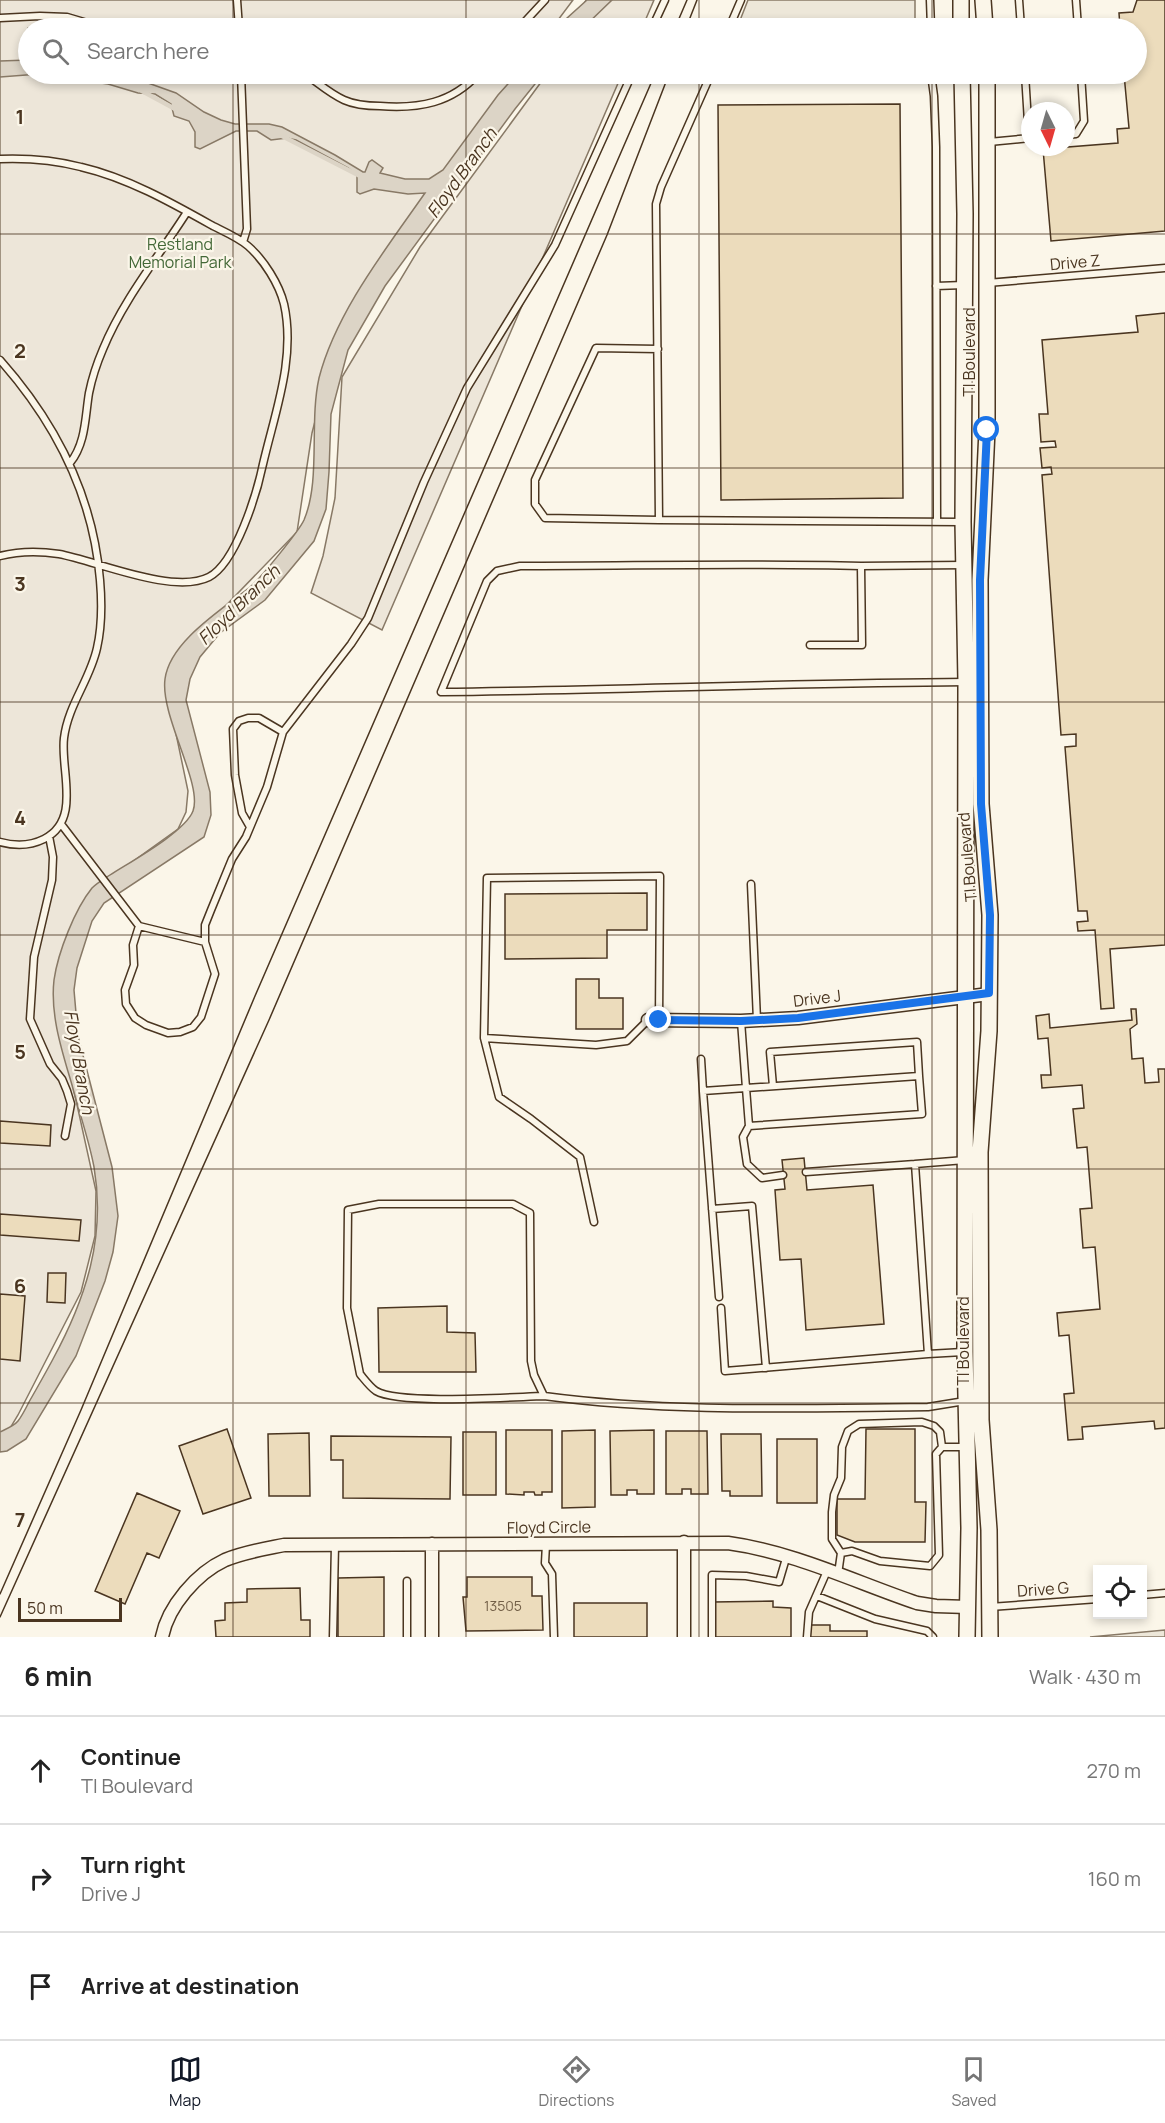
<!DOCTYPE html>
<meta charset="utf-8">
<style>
:root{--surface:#fff;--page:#f6f6f6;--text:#222;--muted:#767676;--line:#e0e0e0;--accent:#111827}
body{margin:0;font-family:Manrope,sans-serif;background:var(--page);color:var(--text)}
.controls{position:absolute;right:18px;bottom:18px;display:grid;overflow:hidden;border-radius:0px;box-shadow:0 3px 9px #0003}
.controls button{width:54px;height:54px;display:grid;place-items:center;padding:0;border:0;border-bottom:2px solid var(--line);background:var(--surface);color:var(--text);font:30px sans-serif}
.compass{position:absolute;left:1021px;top:102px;width:54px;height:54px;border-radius:50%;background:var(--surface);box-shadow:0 3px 9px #0003;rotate:175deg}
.scale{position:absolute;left:18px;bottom:15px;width:104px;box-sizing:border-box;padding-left:6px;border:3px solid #4a3520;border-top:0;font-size:16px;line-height:21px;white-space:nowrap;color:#4a3520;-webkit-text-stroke:4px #fbf6e9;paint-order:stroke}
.stop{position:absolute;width:18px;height:18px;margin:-14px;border:4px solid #1a73e8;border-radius:50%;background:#fff}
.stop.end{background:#1a73e8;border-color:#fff;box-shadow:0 2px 6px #0008}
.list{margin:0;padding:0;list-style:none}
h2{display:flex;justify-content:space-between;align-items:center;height:78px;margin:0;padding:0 24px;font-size:26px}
h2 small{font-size:20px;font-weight:400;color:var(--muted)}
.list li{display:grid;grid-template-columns:39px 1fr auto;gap:18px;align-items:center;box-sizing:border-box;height:108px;padding:0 24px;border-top:2px solid var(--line)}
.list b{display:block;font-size:22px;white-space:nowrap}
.list p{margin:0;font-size:20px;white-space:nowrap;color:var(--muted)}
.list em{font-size:20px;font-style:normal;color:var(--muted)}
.icon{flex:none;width:33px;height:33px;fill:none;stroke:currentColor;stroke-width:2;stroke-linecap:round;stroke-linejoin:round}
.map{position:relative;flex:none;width:1165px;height:1637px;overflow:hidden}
.search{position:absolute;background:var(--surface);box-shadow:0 3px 9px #0003;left:18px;right:18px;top:18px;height:66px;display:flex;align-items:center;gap:15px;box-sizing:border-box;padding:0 21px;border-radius:33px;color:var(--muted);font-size:22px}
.sheet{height:402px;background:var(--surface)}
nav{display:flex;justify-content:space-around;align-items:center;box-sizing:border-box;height:84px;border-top:2px solid var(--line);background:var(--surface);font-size:16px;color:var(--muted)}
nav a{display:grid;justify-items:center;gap:3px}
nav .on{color:var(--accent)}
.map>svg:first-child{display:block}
.green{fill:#ede6d9;stroke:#887966;stroke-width:1.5}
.parking{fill:#ede7d9;stroke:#887966;stroke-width:1.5}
.water{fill:#dcd4c6;stroke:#887966;stroke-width:1.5}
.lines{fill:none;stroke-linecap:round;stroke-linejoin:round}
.stream{stroke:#dcd4c6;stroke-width:4.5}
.building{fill:#ecdcbc;stroke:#4a3520;stroke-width:1.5}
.service-casing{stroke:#4a3520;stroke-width:9}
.minor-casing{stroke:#4a3520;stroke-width:15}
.tertiary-casing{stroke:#4a3520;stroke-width:18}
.service{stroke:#fbf6e9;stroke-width:6}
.minor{stroke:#fbf6e9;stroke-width:12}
.tertiary{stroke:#fbf6e9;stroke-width:15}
.tram{stroke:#4a3520;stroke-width:1.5}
.route{stroke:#1a73e8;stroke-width:8}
.grid{fill:none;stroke:#4a3520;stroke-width:1.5;stroke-opacity:0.55}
.labels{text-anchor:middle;stroke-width:4.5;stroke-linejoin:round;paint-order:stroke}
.number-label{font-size:14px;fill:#725f47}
.park-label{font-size:16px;fill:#436837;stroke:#fbf6e9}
.street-label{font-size:16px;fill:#4a3520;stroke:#fbf6e9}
.water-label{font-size:18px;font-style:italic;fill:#4a3520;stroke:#fbf6e9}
.grid-label{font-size:20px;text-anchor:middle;font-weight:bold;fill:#4a3520;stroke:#fbf6e9;stroke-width:4.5;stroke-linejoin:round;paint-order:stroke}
</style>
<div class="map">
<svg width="1165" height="1637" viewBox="0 0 1165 1637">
<rect width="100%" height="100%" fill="#fbf6e9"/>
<!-- green -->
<path class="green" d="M0 0H573L552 28H28V74H519L332 355 312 433 297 532 184 649 166 686 188 791 186 812 178 829 89 893 59 1023 96 1191 95 1236 81 1292 18 1415 0 1445Z
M586 0H654L642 28H572Z
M547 74H622L382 630 311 593 323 556 335 498 342 377 420 247Z"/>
<!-- parking -->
<path class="parking" d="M748 0H915V28H737Z
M1165 1630V1637H1090Z"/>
<!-- water -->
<path class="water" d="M587 0H612L583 28H556Z
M28 60V74H39L0 77V61Z
M40 74H123L176 93 204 112 221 120 235 124H269L282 127 335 155 363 172H365L369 162 372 160 383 168 380 173 405 179H429L443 170 498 95 517 74H543L515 109 385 286 348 350 331 414 329 472 326 509 314 541 265 600 220 633 200 657 190 679 186 700 210 792 211 815 204 837 104 903 92 921 77 968 74 990 78 1036 112 1167 118 1216 113 1252 105 1281 76 1356 26 1439 7 1451 0 1452V1432C6 1429 14 1426 18 1421 22 1416 26 1408 29 1402 37 1388 45 1374 53 1359 86 1298 106 1237 94 1167 89 1140 79 1112 72 1085 62 1051 50 1015 54 980 58 952 75 909 92 888 97 883 104 879 110 875 130 862 185 832 193 811 203 784 160 716 165 679 170 641 223 609 250 587 260 579 299 531 304 520 321 480 309 423 319 378 336 312 386 249 425 193L408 194 374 189 360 194 357 192V175L348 168 296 140 287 138 271 140 257 131H236L200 149 195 147V132L189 121 174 116 171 104 155 94 138 93 108 84 78 80H60Z"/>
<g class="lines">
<!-- stream -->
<path class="stream" d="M142 91 177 110
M282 136 360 176"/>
</g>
<!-- building -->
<path class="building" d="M1137 0H1165V231L1051 241 1043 149 1118 143 1117 129 1129 128 1124 74H1136V28H1120L1119 13 1133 12Z
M900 104 903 498 721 500 718 105Z
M1165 313V945L1110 949 1114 1008 1101 1009 1095 930 1078 931 1077 922 1088 921 1087 911H1078L1065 747 1076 746V734L1061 735 1042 475 1052 474 1051 467 1042 468 1040 448 1056 447 1055 441 1041 442 1039 414H1048L1042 340 1138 332 1136 316Z
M647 893V930H607V958L505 959V894Z
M576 979H599V998H623V1029H576Z
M1131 1009H1136L1137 1024 1130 1029 1132 1059 1143 1058 1145 1083 1159 1082 1158 1069H1165V1428L1155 1429 1154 1421 1082 1427 1083 1439 1068 1440 1064 1394 1074 1393 1069 1335 1059 1336 1057 1313 1100 1309 1095 1247 1083 1248 1080 1209 1092 1208 1087 1147 1077 1148 1073 1109 1084 1108 1082 1085 1042 1088 1041 1075H1051L1048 1038 1038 1039 1036 1016 1049 1014 1050 1028 1132 1020Z
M0 1121 51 1125 50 1146 0 1143Z
M804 1158 807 1190 873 1185 884 1324 806 1330 801 1259 780 1260 775 1190 785 1189 782 1160Z
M0 1214 81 1220 79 1241 0 1235Z
M48 1273H66L65 1303 47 1302Z
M0 1294 25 1296 20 1361 0 1359Z
M447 1306V1332L475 1333 476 1372H379L378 1308Z
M227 1429 251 1498 203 1514 179 1446Z
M866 1429H915V1502H926L925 1542H855L837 1535V1499H865Z
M506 1430H552V1492H542V1495H535L534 1492H524V1495L506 1494Z
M595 1430V1507L562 1508V1431Z
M654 1430V1494H637V1490H627V1495H611L610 1431Z
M666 1431H707L708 1494H691V1489H682V1494H666Z
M463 1432H496V1495H463Z
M309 1433 310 1496H269L268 1434Z
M721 1434H761L762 1496H730V1491H722Z
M331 1436 451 1437 450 1499 343 1498V1460H331Z
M777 1439H817V1503H777Z
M137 1493 180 1511 159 1558 147 1553 125 1604 95 1591Z
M384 1577V1637H338V1578Z
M467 1577H532V1596H542L543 1630 466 1631 463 1597H467Z
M300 1588 301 1620H310V1637H216L215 1621 225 1620V1603L247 1602V1589Z
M773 1601V1607L791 1608V1637H713V1602Z
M574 1603H647V1637H574Z
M810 1625H830V1631H867V1637H810Z"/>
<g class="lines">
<!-- service casing -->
<g class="service-casing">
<path id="service" d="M237 0 239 28
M930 0 931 28
M1019 0 1021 28
M1076 0 1078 28
M0 18 40 16 67 17 104 28
M519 28 545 0
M652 28 665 0
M729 28 741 0
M241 74 247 229 243 242
M305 74C317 82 330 94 344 100 355 105 368 106 380 106 419 109 452 103 478 74
M711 74 661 187 656 204 659 520 962 522
M931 74 934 96 936 147 937 522
M1025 74 1029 138
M709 79H860L931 76 987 78
M1066 135 1076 134 1084 121 1081 74
M989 142 1030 138
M0 159C27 158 54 160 81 167 128 178 172 203 213 226 225 232 239 238 248 246 264 260 279 284 284 304 296 358 275 412 263 464 257 493 236 563 209 577 173 595 97 561 59 554 40 551 19 551 0 556
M987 283 1165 268
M936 286 964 285
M658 349 596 348 535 480V504L545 518 659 520
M0 360C55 422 93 496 100 580 102 603 102 626 97 648 90 680 68 705 64 738 60 770 82 820 44 839 30 846 15 846 0 842
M70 463C86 443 85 417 89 393 92 378 97 363 103 349 123 300 159 256 187 212
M861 566C747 563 634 566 520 566L497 571 487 581 441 692C616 690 791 683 966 682
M810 645H862L861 566 964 565
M61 824 139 926 133 945 134 965 125 990 126 1004 135 1018 146 1025 168 1033 180 1032 193 1027 201 1017 215 974 205 942 139 926
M250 827 242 813 235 775 233 729 239 721 248 718H259L283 732
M49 836 53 857 52 880 34 957 30 1019 50 1064 62 1079 67 1091 71 1104 65 1136
M751 884 757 1020
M205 942V925L211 910 232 859 246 837 267 787 283 732 351 644 368 618 424 482 467 388 555 245 632 74
M648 1020 627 1041 596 1045 484 1038 487 878 660 876 659 1020
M484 1038 499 1097 531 1119 580 1157 594 1222
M701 1059 703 1091
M773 1086 770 1052 917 1042 919 1076
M749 1126 743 1137 747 1164 762 1178 783 1175
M806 1172 915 1164
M712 1209 752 1206 766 1368
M719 1297 703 1091 746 1088 749 1126 922 1114 919 1076 746 1088 741 1021
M721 1308 725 1371 928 1354 915 1164 965 1160
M928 1354 963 1352
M544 1396C511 1397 400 1405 376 1391 370 1387 365 1380 360 1374L347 1308 348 1210 379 1204H513L530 1213 531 1361 534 1375 544 1396C672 1413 800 1408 928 1407L965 1401
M546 1544 545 1563 552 1574 554 1637
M841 1553 832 1539V1512L834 1495 841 1478 842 1447 848 1431 859 1424 922 1422 934 1426 940 1432 942 1447
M838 1574 841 1553 852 1551 880 1561 930 1566 939 1555 936 1454 942 1447H965
M1142 1595 1165 1593
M817 1596 875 1619 927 1631 933 1637
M990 1607 1098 1599
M333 1637 335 1545
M407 1637V1581
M712 1637V1575L746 1576 779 1582 787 1555
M807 1637 809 1612 827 1571"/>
</g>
<!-- minor casing -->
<g class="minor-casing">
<path id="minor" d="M648 1020 741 1021 798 1018 989 994
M162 1637C168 1606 197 1573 225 1560 244 1552 264 1549 284 1545L728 1543C794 1552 855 1582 917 1603L936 1606 968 1607
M432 1637V1544
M684 1637V1542"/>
</g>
<!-- tertiary casing -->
<g class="tertiary-casing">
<path id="tertiary" d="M961 0V28
M983 0 985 28
M962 74 965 214 963 522 966 682 965 1352 969 1528 967 1637
M987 74V430L980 580 981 804 990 915 989 1031 980 1152 981 1420 989 1530 990 1637"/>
</g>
<!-- service -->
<use href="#service" class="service"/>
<!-- minor -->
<use href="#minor" class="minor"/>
<!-- tertiary -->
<use href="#tertiary" class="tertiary"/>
<!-- tram -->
<path class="tram" d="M675 28 687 0
M686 28 697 0
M0 1594 81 1410 255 996 655 74
M0 1617 269 1020 607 235 669 74"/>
</g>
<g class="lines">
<!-- route -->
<path class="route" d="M659 1020 741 1021 798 1018 989 993 990 915 981 804 980 580 987 430"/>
</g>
<!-- grid -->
<path class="grid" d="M233 0V28M466 0V28M699 0V28M932 0V28M233 74V1637M466 74V1637M699 74V1637M932 74V1637M0 234H1165M0 468H1165M0 702H1165M0 935H1165M0 1169H1165M0 1403H1165"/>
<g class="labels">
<!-- number labels -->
<g class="number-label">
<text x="503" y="1611">13505</text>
</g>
<!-- park labels -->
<g class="park-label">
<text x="180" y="250">Restland<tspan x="180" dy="18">Memorial Park</tspan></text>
</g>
<!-- street labels -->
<g class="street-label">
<text transform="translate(1075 262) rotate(-5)" y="6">Drive Z</text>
<text transform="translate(969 352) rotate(-90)" y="6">TI Boulevard</text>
<text transform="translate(967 857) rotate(-95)" y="6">TI Boulevard</text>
<text transform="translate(817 998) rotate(-7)" y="6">Drive J</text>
<text transform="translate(963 1341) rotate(-90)" y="6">TI Boulevard</text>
<text transform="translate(549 1527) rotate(-1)" y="6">Floyd Circle</text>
<text transform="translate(1043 1589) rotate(-4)" y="6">Drive G</text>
</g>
<!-- water labels -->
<g class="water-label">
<text transform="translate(462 173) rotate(-54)" y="6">Floyd Branch</text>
<text transform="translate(239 605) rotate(-44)" y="6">Floyd Branch</text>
<text transform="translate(79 1062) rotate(80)" y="6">Floyd Branch</text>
</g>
</g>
<g class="grid-label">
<text x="20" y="124">1</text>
<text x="20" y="358">2</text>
<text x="20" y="591">3</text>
<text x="20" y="825">4</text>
<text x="20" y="1059">5</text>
<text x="20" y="1293">6</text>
<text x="20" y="1527">7</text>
</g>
</svg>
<div class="controls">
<button><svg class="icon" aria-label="locate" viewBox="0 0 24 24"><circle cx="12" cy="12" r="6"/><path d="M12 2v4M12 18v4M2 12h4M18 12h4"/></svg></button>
</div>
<svg class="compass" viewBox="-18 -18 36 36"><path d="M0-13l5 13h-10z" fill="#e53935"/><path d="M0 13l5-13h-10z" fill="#767676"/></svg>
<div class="scale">50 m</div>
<div class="stop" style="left:987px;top:430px"></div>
<div class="stop end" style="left:659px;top:1020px"></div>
<div class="search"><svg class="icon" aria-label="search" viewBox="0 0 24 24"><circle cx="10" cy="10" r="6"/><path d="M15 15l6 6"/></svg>Search here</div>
</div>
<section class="sheet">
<h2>6 min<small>Walk · 430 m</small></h2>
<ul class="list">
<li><svg class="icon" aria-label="ahead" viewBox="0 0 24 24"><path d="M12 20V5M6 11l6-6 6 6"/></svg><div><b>Continue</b><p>TI Boulevard</p></div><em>270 m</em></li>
<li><svg class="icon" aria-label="right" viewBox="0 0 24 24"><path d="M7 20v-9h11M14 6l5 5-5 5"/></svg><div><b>Turn right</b><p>Drive J</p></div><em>160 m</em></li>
<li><svg class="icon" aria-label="arrive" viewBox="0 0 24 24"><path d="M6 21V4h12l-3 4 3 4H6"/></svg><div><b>Arrive at destination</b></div></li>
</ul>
</section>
<nav>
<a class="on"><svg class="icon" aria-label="map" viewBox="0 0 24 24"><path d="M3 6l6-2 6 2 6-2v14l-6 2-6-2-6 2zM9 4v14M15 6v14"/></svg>Map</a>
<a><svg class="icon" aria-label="directions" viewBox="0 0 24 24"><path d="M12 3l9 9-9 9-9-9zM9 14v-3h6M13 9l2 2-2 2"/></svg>Directions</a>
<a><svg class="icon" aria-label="saved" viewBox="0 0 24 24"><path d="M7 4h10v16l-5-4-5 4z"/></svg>Saved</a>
</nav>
